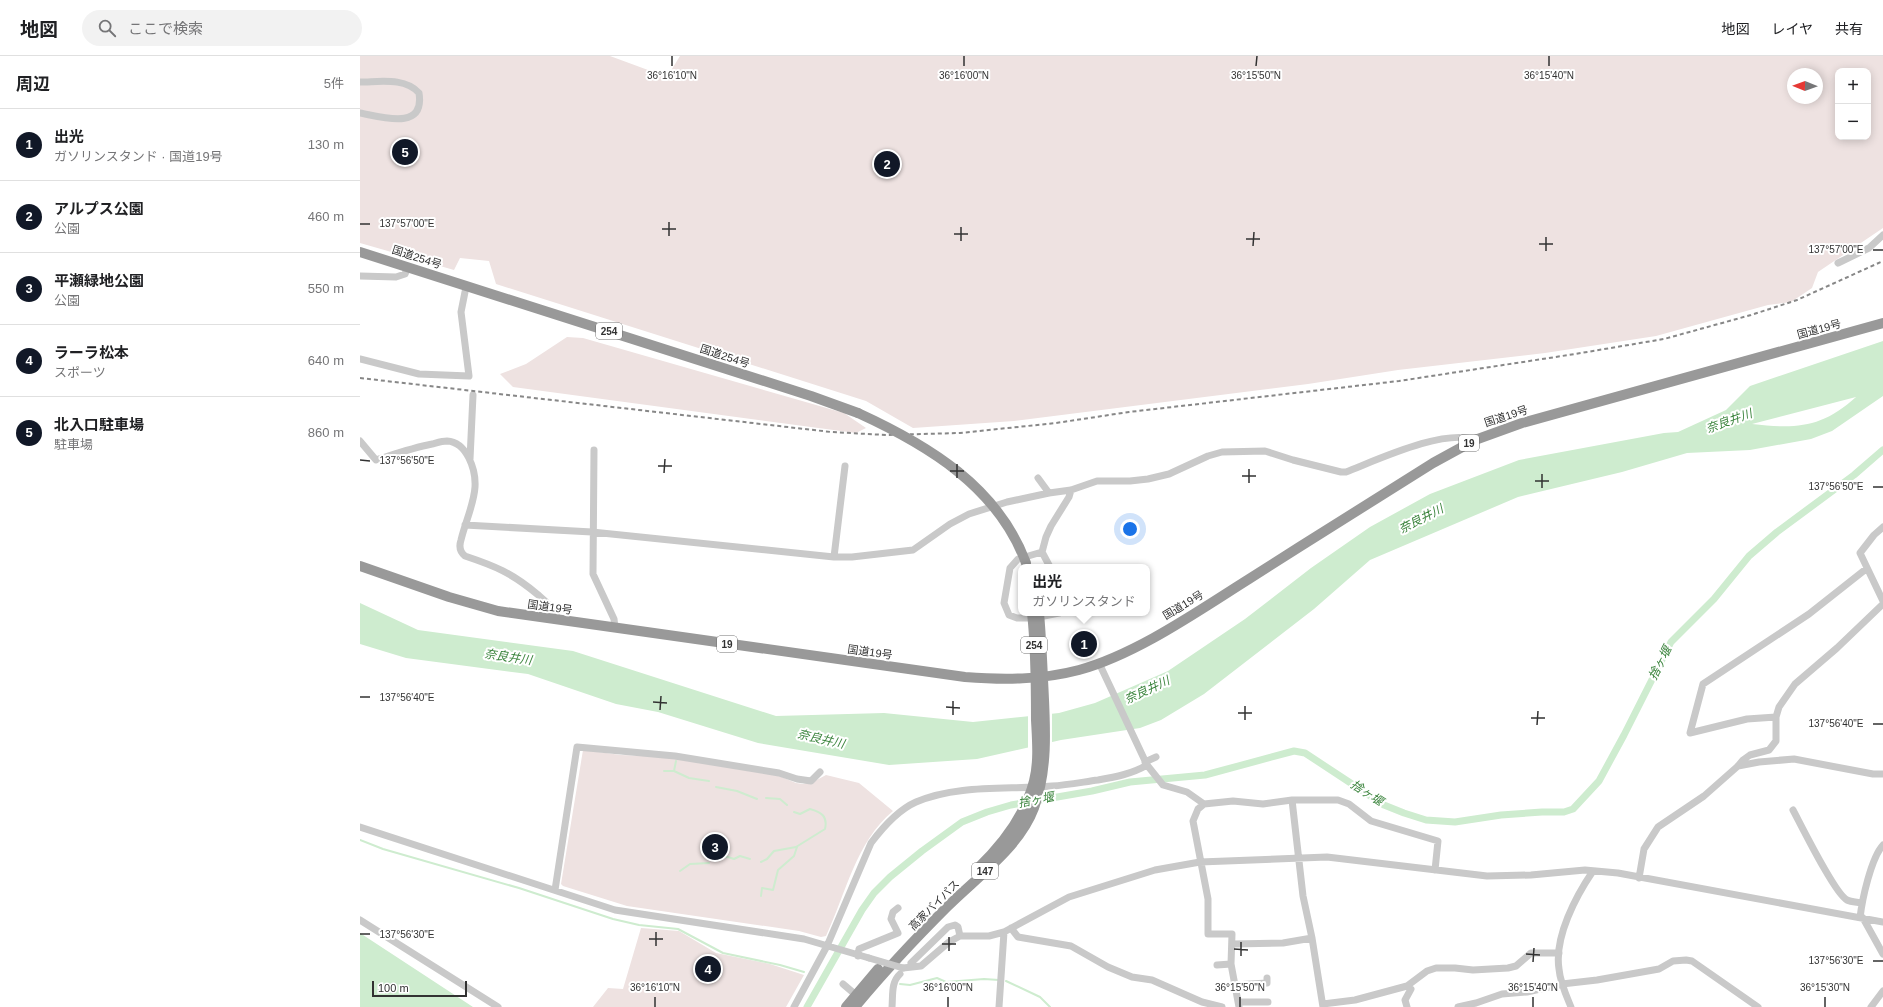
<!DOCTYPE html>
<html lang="ja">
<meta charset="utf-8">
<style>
:root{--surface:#fff;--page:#f2f2f2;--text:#202124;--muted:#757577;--line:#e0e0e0;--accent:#111827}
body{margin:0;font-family:Arial,"Noto Sans JP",sans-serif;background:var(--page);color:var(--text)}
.controls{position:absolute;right:12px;top:12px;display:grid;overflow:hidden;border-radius:8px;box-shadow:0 2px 10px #0003}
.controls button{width:36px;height:36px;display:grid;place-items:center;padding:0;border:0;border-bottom:1px solid var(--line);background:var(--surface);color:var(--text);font:20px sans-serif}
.compass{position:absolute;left:1427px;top:12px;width:36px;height:36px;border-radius:50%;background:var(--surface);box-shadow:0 2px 10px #0003;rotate:271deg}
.scale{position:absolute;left:12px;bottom:10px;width:95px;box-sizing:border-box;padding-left:4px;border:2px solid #323232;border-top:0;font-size:11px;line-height:14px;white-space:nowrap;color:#323232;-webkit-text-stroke:3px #fff;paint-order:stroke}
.you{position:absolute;left:770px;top:473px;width:14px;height:14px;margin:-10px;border:3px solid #fff;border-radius:50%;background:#1a73e8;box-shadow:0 0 0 6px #1a73e833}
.badge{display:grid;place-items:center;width:26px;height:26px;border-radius:50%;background:var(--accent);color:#fff;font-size:13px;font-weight:700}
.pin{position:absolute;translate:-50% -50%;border:2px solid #fff;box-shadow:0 1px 4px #0006}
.popup{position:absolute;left:658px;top:508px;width:132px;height:52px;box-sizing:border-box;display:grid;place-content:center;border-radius:8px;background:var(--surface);filter:drop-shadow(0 1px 3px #0005);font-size:13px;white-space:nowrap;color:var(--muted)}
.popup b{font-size:15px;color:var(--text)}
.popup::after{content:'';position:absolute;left:50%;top:100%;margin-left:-8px;border:8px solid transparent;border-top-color:var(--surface)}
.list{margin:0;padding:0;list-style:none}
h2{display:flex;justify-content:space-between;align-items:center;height:52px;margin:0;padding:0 16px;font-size:17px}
h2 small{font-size:13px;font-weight:400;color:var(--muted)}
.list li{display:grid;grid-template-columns:26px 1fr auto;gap:12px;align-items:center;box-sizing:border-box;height:72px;padding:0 16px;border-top:1px solid var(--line)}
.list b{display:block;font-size:15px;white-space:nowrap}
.list p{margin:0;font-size:13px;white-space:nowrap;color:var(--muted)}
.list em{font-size:13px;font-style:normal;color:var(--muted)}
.icon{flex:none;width:22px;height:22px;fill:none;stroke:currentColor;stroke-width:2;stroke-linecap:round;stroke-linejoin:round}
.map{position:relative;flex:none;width:1523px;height:951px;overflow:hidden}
header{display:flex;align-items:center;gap:24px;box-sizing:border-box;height:56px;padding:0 20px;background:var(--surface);border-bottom:1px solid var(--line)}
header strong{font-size:19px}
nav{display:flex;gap:22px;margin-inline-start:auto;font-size:14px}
.search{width:280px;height:36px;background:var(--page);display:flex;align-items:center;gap:10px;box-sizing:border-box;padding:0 14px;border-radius:22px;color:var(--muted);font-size:15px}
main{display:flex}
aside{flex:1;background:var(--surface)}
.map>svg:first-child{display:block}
.green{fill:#eee2e1;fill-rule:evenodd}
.water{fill:#ceeccf;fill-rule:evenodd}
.pier{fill:#fff}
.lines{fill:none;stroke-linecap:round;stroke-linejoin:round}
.stream{stroke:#ceeccf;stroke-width:2}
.canal{stroke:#ceeccf;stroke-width:7}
.minor{stroke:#c9c9c9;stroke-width:7}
.highway{stroke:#999;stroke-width:10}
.rail{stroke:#878787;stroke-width:2;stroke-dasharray:4 3;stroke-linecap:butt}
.minor-bridge{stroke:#c9c9c9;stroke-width:7}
.highway-bridge{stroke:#999;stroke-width:10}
.ticks{fill:none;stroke:#323232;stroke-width:1.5}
.labels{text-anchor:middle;stroke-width:4;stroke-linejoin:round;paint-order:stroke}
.shield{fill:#fff;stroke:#707070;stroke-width:1}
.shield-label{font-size:10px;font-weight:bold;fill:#323232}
.street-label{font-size:11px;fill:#323232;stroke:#fff}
.water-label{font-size:12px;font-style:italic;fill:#3c853e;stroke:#fff}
.ticks-label{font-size:10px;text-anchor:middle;fill:#323232;stroke:#fff;stroke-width:4;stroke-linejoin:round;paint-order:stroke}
</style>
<header>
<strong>地図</strong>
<div class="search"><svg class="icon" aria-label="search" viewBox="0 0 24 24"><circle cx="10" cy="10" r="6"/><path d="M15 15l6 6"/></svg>ここで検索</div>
<nav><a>地図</a><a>レイヤ</a><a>共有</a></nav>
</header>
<main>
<aside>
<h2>周辺<small>5件</small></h2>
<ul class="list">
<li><span class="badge">1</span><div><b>出光</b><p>ガソリンスタンド · 国道19号</p></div><em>130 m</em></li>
<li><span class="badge">2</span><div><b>アルプス公園</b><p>公園</p></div><em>460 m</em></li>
<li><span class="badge">3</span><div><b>平瀬緑地公園</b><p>公園</p></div><em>550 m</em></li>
<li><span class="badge">4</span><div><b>ラーラ松本</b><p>スポーツ</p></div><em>640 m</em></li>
<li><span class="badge">5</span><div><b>北入口駐車場</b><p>駐車場</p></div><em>860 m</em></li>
</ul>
</aside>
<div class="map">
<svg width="1523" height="951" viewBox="0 0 1523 951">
<rect width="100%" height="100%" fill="#fff"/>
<!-- green -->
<path class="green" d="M0 0H250L307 21 320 0H1523V172L1458 216 1452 232 1431 246 1408 249 1296 280 1185 297 1038 314 948 328 654 365 553 372 506 345 136 228 129 205 100 202 94 214 0 187ZM1478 15H1508V81H1478ZM1433 18H1457V42H1433Z
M207 281 223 282 484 357 506 372 496 377 153 331 140 318 166 308Z
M223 694 261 699 308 701 412 717 436 727 443 728 453 726 466 719 499 727 533 755C496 786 486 837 466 880L461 881 439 875 267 850 203 830 201 828Z
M281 872 319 875 356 897 410 908 444 919 426 951H233L248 932 263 933Z"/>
<!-- water -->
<path class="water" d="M1523 285V340L1472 375 1451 383 1390 394 1327 397 1262 416 1158 441 1010 504 954 553 844 638 801 664 780 672 701 684 617 703 529 709 398 687 298 656 256 648 168 618 46 602 0 588V547L58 574 213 595 416 660 524 657 613 666 699 657 735 647 808 615 885 563 951 512 1010 471 1070 438 1159 404 1304 377 1318 376 1366 354 1390 330ZM1496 341C1462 372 1436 373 1392 368Z
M0 877 113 951H0Z"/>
<!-- pier -->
<path class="pier" d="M692 656V688L668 693V659Z"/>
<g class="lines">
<!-- stream -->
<path class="stream" d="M316 705 314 715 329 722 349 725
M304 715H314
M356 731 377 735 397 743
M406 742 420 743 427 749
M0 784 23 793 159 832 253 863 279 869 318 873 363 897 420 909 444 916
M356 800 368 801 374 803 380 800 390 803
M401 806 407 803 414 795 436 791 465 773C468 760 461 756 450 753L440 758 434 756
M320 815 330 808 349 807
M401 840 402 832 413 834 418 814 434 800 437 791
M646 925 680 941 690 951
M540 928 550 929 577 922 586 926 624 923 639 924"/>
<!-- canal -->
<path class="canal" d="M447 951 502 854 514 837 530 821 562 795 602 766 627 756 651 749 732 735 770 726 845 719 934 695 945 697 1024 749 1044 757 1066 764 1095 766 1141 759 1182 756H1204L1213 753 1239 725 1264 679 1311 586 1354 543 1389 500 1417 476 1494 419 1523 394"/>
<!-- minor -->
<path class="minor" d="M0 26C19 26 45 21 59 37 65 75 22 61 0 57
M1478 207 1509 192 1523 179
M0 220 36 221 45 218 48 211
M0 303 59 318 109 320 101 256 105 236
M0 385 16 404C35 398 52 392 72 388 76 387 82 385 87 385 107 386 116 414 115 431 114 448 105 467 101 484 99 490 100 496 105 500 135 510 152 517 177 538 184 544 191 549 196 558L195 564
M234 394 233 518 254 563 255 572
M110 403 113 339
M678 422 689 437
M105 469 232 476 474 501H492L553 494 590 468 609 458 647 446 689 437 711 434 737 425H770L788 423 809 418 848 400 862 396 905 395 933 404 981 416H986C1017 404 1085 372 1115 384
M1523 471 1514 479 1500 497 1523 545
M474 501 485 410
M690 511 682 496 686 481 691 470 709 441 711 434
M679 561 699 557
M672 562H657L649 559 644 547 650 512 658 503 682 496
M739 607 787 709 803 729 827 736 844 748
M1416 661 1387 663 1330 677 1343 628 1449 558 1506 513
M785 706 796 701
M1378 710 1399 706 1434 703 1513 718H1523
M932 744 943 840 952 882 963 951
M1433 754C1441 769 1475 838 1487 844 1491 846 1497 846 1502 847
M0 771 255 854 444 883 509 902
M1279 822 1284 793 1298 771 1344 740 1378 710 1383 704 1390 699 1409 694 1416 685V661L1419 651 1435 628 1477 592 1523 548
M195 834 217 691 315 700 419 717 437 723 451 725 460 716
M1500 862C1502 844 1511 802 1523 789
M1503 862 1523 898
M0 864 138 951
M651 872 658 881 711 890 748 911 772 921 792 924 842 946 862 951
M873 888 923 887 952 882
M498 900 499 893 538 877 531 863 533 856 538 852
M551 907 588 871 595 869 598 871 600 880
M857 909 871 908
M543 912 561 910 589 886 600 880H629L644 876 709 841 795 814 840 806 967 801 1127 820 1171 819 1225 814 1258 817 1523 866
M483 928 496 939
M874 929 907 927V922
M1047 930 1051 933 1045 944 1047 951
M879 946H908
M963 948 995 944 1047 930 1067 915 1076 912H1095L1113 914 1148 912 1156 910 1171 897H1199
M434 951 467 890 511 787C523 771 538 754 556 746 598 728 648 734 692 730 707 729 723 726 738 724 755 721 772 718 787 709
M532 951C533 939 531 926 540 918
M639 951 644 876
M879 951 871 908 872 878H848V843L833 765 838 753 844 748 873 745 903 748 932 744H978L989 748 1011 765 1078 785 1075 814
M1098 951 1116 947 1142 938 1167 936 1202 928 1237 924 1299 913 1313 905 1326 904 1332 905 1398 951
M1211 951C1206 939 1200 926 1199 913 1194 881 1216 840 1233 815
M1511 951 1523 935"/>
<!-- highway -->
<path class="highway" d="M0 196 451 340 498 357
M0 510 89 541 138 555 605 621C644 624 681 624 719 614 777 598 838 555 889 523 950 484 1011 446 1073 407L1115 384 1162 367 1523 267
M617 813C642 789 665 760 674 725 679 706 677 683 676 664 676 628 676 592 672 557
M486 951 518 913
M495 951C524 916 555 883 587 851 617 821 659 792 674 752 689 711 685 666 683 623 682 601 681 579 679 557"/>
<!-- rail -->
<path class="rail" d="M0 322 471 376 526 379 600 377 696 367 769 356 1039 325 1215 298 1304 283 1391 259 1437 244 1523 205"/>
<!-- minor-bridge -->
<path class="minor-bridge" d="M509 902 543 912"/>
<!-- highway-bridge -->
<path class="highway-bridge" d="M498 357C568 389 638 431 666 507"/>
</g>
<!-- ticks -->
<path class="ticks" d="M312 10V0M604 10V0M896 10 897 0M1189 10V0M0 168H10M302 173H316M594 178H608M309 180V166M886 183H900M601 185V171M1179 188H1193M893 190 894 176M1513 194H1523M1186 195V181M0 404 10 405M298 410H312M590 415H604M304 417 305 403M882 420H896M597 422V408M1175 425H1189M889 427V413M1513 431H1523M1182 432V418M0 641H10M293 646 307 647M586 651 600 652M300 654 301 640M878 657H892M593 659V645M1171 662H1185M885 664V650M1513 668H1523M1177 669 1178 655M0 878H10M289 883H303M582 888H596M296 890V876M874 893 888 894M589 895V881M1166 898 1180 899M881 900V886M1513 905H1523M1173 906 1174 892M295 951V941M588 951V941M880 951V941M1173 951V941M1465 951V941"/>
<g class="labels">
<!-- shield labels -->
<g class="shield">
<rect x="236" y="267" width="26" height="16" rx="3"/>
<rect x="1099" y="379" width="20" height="16" rx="3"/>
<rect x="357" y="580" width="20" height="16" rx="3"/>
<rect x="661" y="581" width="26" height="16" rx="3"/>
<rect x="612" y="807" width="26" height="16" rx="3"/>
</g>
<g class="shield-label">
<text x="249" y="279">254</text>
<text x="1109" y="391">19</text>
<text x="367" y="592">19</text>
<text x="674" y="593">254</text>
<text x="625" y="819">147</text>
</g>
<!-- street labels -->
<g class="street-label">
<text transform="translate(57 201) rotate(18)" y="4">国道254号</text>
<text transform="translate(1459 273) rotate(-15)" y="4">国道19号</text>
<text transform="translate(365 300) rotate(18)" y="4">国道254号</text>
<text transform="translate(1146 360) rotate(-18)" y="4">国道19号</text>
<text transform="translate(823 549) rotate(-31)" y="4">国道19号</text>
<text transform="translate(190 551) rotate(8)" y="4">国道19号</text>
<text transform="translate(510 596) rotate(8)" y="4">国道19号</text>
<text transform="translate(574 849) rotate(-45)" y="4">高家バイパス</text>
</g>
<!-- water labels -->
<g class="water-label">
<text transform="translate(1369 365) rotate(-20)" y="4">奈良井川</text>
<text transform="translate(1061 463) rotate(-27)" y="4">奈良井川</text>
<text transform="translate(148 601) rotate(8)" y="4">奈良井川</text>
<text transform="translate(1300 607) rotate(-63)" y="4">捨ヶ堰</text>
<text transform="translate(787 634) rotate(-25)" y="4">奈良井川</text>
<text transform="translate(461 683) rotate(13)" y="4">奈良井川</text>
<text transform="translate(1007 737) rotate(33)" y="4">捨ヶ堰</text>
<text transform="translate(676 744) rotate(-11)" y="4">捨ヶ堰</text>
</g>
</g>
<g class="ticks-label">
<text x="312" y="23">36°16'10"N</text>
<text x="604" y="23">36°16'00"N</text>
<text x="896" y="23">36°15'50"N</text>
<text x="1189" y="23">36°15'40"N</text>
<text x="47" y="171">137°57'00"E</text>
<text x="1476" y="197">137°57'00"E</text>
<text x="47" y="408">137°56'50"E</text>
<text x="1476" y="434">137°56'50"E</text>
<text x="47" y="645">137°56'40"E</text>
<text x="1476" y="671">137°56'40"E</text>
<text x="47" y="882">137°56'30"E</text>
<text x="1476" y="908">137°56'30"E</text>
<text x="295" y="935">36°16'10"N</text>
<text x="588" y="935">36°16'00"N</text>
<text x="880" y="935">36°15'50"N</text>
<text x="1173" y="935">36°15'40"N</text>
<text x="1465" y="935">36°15'30"N</text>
</g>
</svg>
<div class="controls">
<button>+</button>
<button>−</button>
</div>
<svg class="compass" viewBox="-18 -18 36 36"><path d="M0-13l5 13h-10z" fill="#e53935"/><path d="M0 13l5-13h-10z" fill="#757577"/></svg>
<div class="scale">100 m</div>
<div class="you"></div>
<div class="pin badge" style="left:724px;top:588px">1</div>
<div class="popup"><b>出光</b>ガソリンスタンド</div>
<div class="pin badge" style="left:527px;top:108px">2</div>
<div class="pin badge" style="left:355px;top:791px">3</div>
<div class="pin badge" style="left:348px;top:913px">4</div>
<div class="pin badge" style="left:45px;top:96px">5</div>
</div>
</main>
